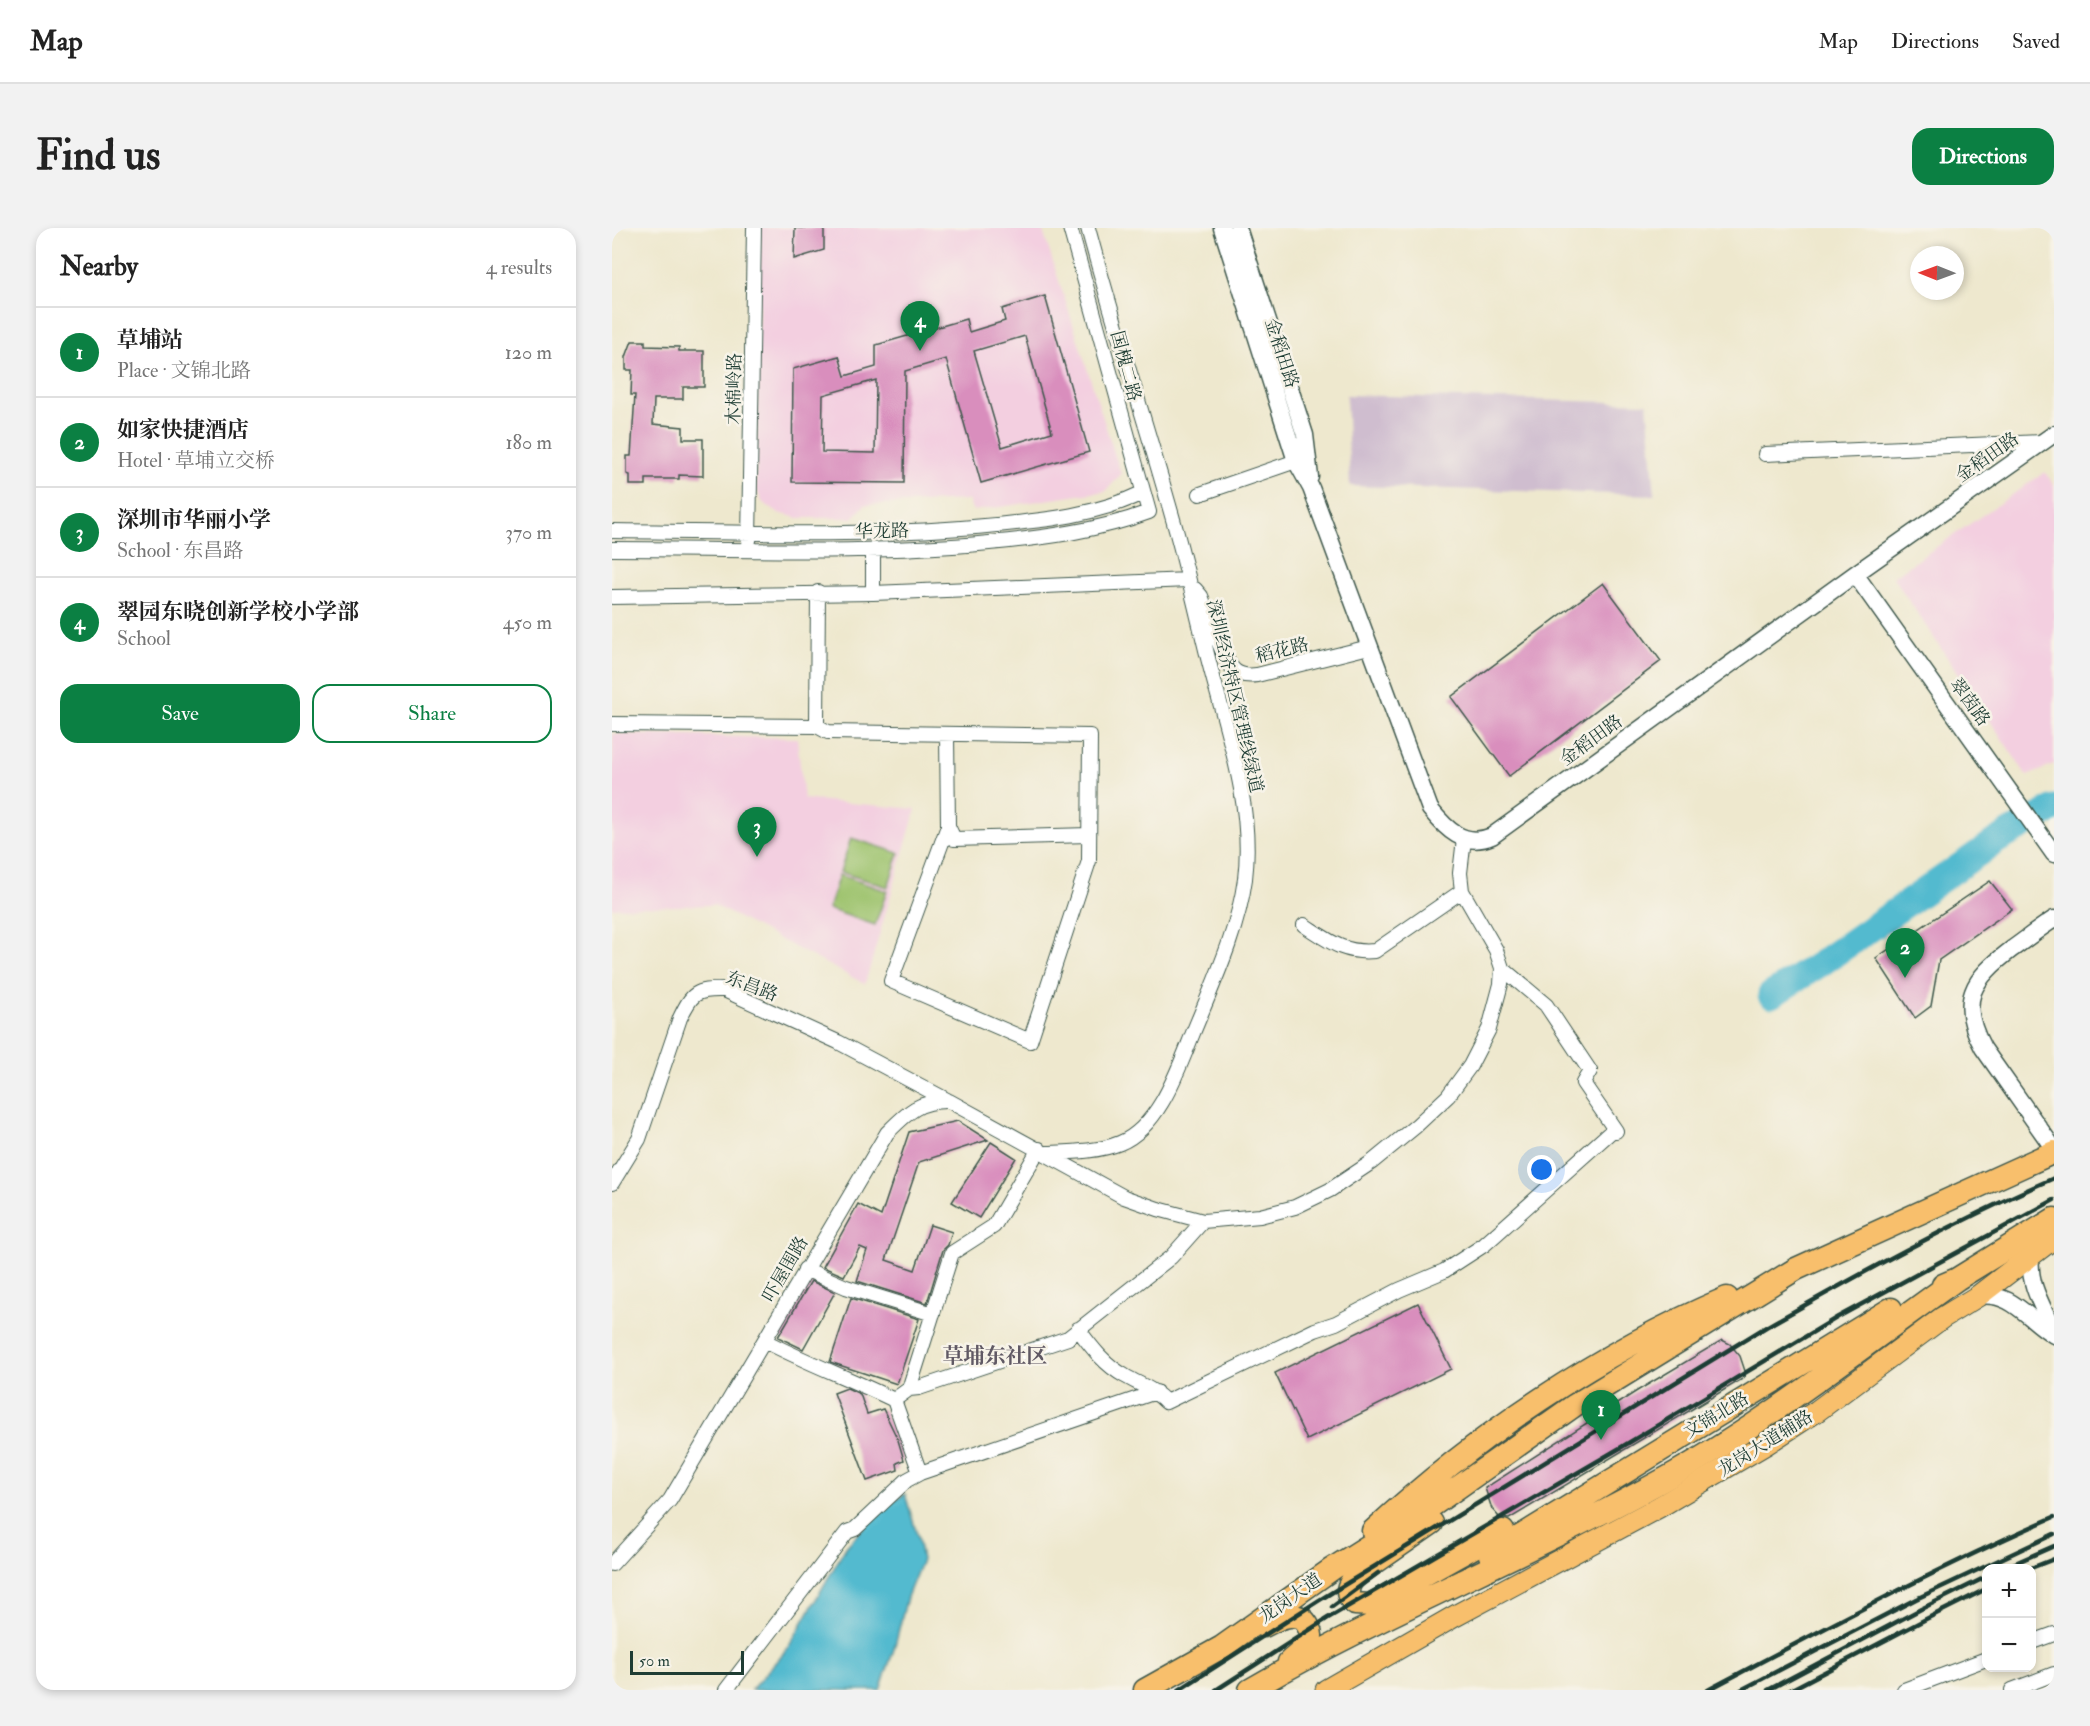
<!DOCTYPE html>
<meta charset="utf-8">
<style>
:root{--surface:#fff;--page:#f2f2f2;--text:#222;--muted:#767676;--line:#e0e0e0;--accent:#0b8043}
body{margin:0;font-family:"IM FELL Double Pica","Noto Serif SC",serif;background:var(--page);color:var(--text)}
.controls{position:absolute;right:18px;bottom:18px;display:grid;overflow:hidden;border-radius:12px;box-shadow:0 3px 9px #0003}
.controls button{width:54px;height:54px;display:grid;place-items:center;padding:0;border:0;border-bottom:2px solid var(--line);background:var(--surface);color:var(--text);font:30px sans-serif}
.compass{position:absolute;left:1298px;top:18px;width:54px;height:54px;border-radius:50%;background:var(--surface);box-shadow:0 3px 9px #0003;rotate:271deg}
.scale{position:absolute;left:18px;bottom:15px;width:114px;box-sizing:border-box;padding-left:6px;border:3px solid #1f3d34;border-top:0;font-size:16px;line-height:21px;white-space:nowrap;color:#1f3d34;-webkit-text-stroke:4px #f7f3e8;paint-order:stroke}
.you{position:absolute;left:930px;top:942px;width:21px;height:21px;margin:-15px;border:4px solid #fff;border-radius:50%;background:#1a73e8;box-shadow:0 0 0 9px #1a73e833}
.badge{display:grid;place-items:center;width:39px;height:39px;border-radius:50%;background:var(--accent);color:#fff;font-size:20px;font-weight:700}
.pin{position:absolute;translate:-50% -50px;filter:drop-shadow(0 2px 3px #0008)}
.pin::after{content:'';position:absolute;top:32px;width:21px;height:18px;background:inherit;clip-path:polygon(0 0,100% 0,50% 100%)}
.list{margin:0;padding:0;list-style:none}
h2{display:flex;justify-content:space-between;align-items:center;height:78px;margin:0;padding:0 24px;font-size:26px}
h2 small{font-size:20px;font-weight:400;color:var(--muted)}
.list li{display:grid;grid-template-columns:39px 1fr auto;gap:18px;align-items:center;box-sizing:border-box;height:90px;padding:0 24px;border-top:2px solid var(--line)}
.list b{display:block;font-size:22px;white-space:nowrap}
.list p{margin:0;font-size:20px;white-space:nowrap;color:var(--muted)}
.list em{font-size:20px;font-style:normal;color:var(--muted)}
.actions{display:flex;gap:12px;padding:18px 24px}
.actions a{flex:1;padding:14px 0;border:2px solid var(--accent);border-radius:18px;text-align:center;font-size:21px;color:var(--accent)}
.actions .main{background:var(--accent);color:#fff}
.map{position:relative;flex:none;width:1442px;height:1462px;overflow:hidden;border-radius:18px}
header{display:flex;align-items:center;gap:36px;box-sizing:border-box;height:84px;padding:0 30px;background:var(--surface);border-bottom:2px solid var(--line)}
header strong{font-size:28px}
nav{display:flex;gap:33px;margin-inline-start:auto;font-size:21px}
.intro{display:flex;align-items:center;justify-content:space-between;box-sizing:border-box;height:144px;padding:0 36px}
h1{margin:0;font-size:42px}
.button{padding:15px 27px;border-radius:18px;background:var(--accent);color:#fff;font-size:21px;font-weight:700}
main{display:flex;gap:36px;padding:0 36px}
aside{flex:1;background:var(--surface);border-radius:18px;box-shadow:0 3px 9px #0003}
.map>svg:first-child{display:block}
.built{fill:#f3cfe0}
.industrial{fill:#cfbdcf}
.green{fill:#9cc26c;stroke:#5e8050;stroke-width:1.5}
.water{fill:#52bacf;stroke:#387c82;stroke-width:1.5}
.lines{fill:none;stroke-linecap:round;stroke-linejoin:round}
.river{stroke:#52bacf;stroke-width:27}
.building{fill:#d98ebd;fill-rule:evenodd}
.minor-casing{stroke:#3e574b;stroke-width:16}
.tertiary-casing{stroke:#3e574b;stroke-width:19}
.primary-casing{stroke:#3e574b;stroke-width:23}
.trunk-casing{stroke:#3e574b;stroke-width:25}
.minor{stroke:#fff;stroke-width:14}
.tertiary{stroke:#fff;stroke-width:16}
.primary{stroke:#f8bf6c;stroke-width:21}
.trunk{stroke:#f8bf6c;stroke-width:22}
.rail{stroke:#1f3d34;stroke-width:4.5}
.labels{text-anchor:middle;stroke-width:5;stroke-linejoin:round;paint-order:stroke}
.street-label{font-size:18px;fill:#1f3d34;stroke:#f7f3e8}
.quarter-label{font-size:21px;font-weight:bold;fill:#605964;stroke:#f7f3e8}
</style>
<header>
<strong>Map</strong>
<nav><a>Map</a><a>Directions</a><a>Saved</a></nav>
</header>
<div class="intro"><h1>Find us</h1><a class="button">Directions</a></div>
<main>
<aside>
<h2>Nearby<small>4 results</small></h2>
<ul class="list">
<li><span class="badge">1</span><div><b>草埔站</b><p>Place · 文锦北路</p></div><em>120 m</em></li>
<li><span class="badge">2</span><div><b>如家快捷酒店</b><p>Hotel · 草埔立交桥</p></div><em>180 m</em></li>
<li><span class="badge">3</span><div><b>深圳市华丽小学</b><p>School · 东昌路</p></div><em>370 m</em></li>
<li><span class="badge">4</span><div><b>翠园东晓创新学校小学部</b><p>School</p></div><em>450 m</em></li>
</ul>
<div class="actions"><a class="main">Save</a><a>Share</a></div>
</aside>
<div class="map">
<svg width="1442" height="1462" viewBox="0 0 1442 1462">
<rect width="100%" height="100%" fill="#f7f3e8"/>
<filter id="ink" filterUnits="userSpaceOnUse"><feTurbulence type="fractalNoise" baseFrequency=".0167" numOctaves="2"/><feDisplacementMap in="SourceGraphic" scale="12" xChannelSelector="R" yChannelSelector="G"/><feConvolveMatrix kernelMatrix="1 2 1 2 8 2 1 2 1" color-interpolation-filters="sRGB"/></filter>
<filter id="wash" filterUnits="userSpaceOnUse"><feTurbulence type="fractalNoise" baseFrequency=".008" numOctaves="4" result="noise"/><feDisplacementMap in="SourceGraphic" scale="24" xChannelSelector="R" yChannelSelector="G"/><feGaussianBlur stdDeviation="1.35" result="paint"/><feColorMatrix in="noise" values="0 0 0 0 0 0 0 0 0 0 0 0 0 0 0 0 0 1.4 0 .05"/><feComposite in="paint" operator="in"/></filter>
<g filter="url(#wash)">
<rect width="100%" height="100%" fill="#eee8ce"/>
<!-- built -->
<path class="built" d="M148 0H430L509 246 494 263 361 283 356 272 253 277 241 290H186L166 285 150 274 144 260Z
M1433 244 1442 257V537L1415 548 1281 349Z
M1 506 185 510 192 571 304 581 253 756 102 677 0 680Z"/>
<!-- industrial -->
<path class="industrial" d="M734 167 1035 175 1043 267 738 258Z"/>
<!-- green -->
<path class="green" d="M239 610 287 625 276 659 228 644Z
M227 647 275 663 263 697 216 681Z"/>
<!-- water -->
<path class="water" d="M293 1266 306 1310 310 1332 295 1369 282 1421 268 1462H139L176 1420 234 1319 266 1283Z"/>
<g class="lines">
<!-- river -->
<path class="river" d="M1159 767 1211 734 1384 613 1442 580"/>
</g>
<g id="blocks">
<!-- building -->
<path class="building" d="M183 0H212V22L182 31Z
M433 68 477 224 369 255 334 131 293 143 292 255 180 254 181 141 227 128 233 148 264 139V117L354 91 357 104 393 93 390 81ZM413 108 440 204 390 219 362 123ZM264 152 263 225 210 224 211 167Z
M20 113H33V118L67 119V123H92V159H71V171H42L41 196 71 199V211H91V248L67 247V251H34V257H18V247L15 246V228H19L23 167H19L20 142H14V129Z
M991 355 1049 433 897 548 839 469Z
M1378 653 1400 681 1327 732 1319 778 1303 790 1264 730Z
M346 893 376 912 307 934 274 1032 303 1042 318 997 340 1004 336 1017 331 1022 315 1075 245 1053 255 1022 248 1019 232 1048 211 1039 246 976 269 988 297 904Z
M379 914 404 930 367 990 340 974Z
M199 1053 223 1064 191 1121 166 1109Z
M239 1070 307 1091 285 1156 218 1134Z
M806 1075 839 1141 695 1212 663 1145Z
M1110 1112 1118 1116 1128 1128 1133 1143 1132 1150 897 1291 888 1290 880 1281 873 1260 1025 1163Z
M235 1160 248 1166 255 1186 271 1181 286 1212 292 1232 285 1235 286 1242 255 1253 222 1165Z"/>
</g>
</g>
<g filter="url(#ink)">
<use href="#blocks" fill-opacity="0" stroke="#3e574b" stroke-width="1.5"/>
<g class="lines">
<!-- minor casing -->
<g class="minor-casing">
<path id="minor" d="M1153 226 1431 214
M588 266 693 230
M0 303C128 304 256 310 384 297 434 292 485 287 530 265
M137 313 142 0
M0 321C125 321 252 327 377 315 431 310 486 303 537 284L458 0
M583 361 589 368C596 385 610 430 622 442 628 448 637 448 645 447L757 419
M206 364 205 498 216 504 478 508 477 633 418 813 279 753 336 598
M261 365V322
M0 369 261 365 576 352
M0 496 205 498
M335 506 336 598 342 611 477 607
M692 697C717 713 732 726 763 723L850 663
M890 740 934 777 978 843 971 855 1004 903
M435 925C458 924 486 924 508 915 547 899 566 842 581 805 601 756 626 703 633 651 642 578 615 504 597 434 586 390 576 346 564 302 536 201 503 101 476 0
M0 955 27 911 68 790C80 765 84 761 112 762L226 814 335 872
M193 1041 234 1059 321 1086
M466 1101C480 1120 493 1137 513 1148 528 1157 542 1161 554 1174L703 1102 724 1095 787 1062 832 1043 872 1017 1002 901
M153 1113C195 1135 239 1151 282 1172
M297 1161 340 1025 382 998 427 921
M308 1245 544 1164
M0 1336 58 1272 275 905C295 885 307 872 337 873L512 969 546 981 591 993 648 988 683 979 718 962 760 934 804 898 836 868 858 838 877 801 889 756 890 740 884 722 850 663 848 645 852 611
M1420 1414 1442 1406
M114 1462 235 1304 243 1301 295 1252 308 1245 282 1172 297 1161 307 1160 456 1110 559 1029 591 993
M1292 1462 1374 1431
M1400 1462 1442 1446"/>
</g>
<!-- tertiary casing -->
<g class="tertiary-casing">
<path id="tertiary" d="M610 0 684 233 699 260 818 581C834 601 852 620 880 608L1243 346 1442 206
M626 0 693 207 698 249
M1243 346 1442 626
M1442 691C1428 700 1414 711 1400 721 1361 751 1345 772 1371 820L1442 921
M1419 1030C1416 1057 1432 1080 1442 1104
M1366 1068C1400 1063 1415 1091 1442 1107"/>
</g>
<!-- primary casing -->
<g class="primary-casing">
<path id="primary" d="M714 1462 843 1388 1047 1279 1154 1216 1205 1183 1330 1090 1366 1068 1442 1010"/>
</g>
<!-- trunk casing -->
<g class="trunk-casing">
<path id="trunk" d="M1331 1057 1345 1051 1442 991
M820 1295 745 1347C735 1357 732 1366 743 1376L758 1377 891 1303
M761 1303C863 1209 987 1124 1115 1070
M878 1327 1279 1081
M652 1398C667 1390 688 1379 697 1400 699 1404 700 1409 697 1413 694 1421 683 1428 677 1434
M533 1462 610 1419 720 1341 821 1277 963 1177 1184 1041 1442 924
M638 1462C768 1386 910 1330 1042 1257 1149 1199 1245 1122 1345 1051"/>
</g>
<!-- minor -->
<use href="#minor" class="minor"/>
<!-- tertiary -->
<use href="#tertiary" class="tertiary"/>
<!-- primary -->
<use href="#primary" class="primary"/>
<!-- trunk -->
<use href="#trunk" class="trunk"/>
<!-- rail -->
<path class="rail" d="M1392 1340 1442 1318
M1419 1340 1442 1331
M720 1379 766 1345
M567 1462 706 1373 1154 1099C1248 1046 1343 993 1442 950
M604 1462 716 1390 1008 1220 1226 1089 1442 972
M1096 1462C1210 1402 1324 1340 1442 1289
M1129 1462 1304 1371 1442 1306
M1156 1462 1309 1381 1374 1349
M1178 1462 1314 1391 1374 1361"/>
</g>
</g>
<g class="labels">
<!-- street labels -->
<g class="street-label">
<text transform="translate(670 125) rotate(72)" y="6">金稻田路</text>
<text transform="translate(514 138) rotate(75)" y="6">国槐二路</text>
<text transform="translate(122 161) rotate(-89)" y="6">木棉岭路</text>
<text transform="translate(1375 229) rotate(-35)" y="6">金稻田路</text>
<text transform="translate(270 303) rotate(-1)" y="6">华龙路</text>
<text transform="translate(670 422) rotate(-14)" y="6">稻花路</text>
<text transform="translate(623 468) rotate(77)" y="6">深圳经济特区管理线绿道</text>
<text transform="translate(1358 474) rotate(54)" y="6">翠茵路</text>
<text transform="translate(979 512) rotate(-36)" y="6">金稻田路</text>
<text transform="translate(140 758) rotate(21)" y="6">东昌路</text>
<text transform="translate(173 1041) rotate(-60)" y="6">吓屋围路</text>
<text transform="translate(1104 1187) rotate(-31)" y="6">文锦北路</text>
<text transform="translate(1153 1215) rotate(-32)" y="6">龙岗大道辅路</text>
<text transform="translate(678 1370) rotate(-35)" y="6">龙岗大道</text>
</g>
<!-- quarter labels -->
<g class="quarter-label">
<text x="383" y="1135">草埔东社区</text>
</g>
</g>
</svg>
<div class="controls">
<button>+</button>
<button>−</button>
</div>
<svg class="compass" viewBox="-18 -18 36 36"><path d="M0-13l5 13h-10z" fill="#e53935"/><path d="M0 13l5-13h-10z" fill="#767676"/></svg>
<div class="scale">50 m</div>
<div class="you"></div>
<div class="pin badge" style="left:989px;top:1212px">1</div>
<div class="pin badge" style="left:1293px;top:750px">2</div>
<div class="pin badge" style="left:145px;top:629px">3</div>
<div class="pin badge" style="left:308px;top:123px">4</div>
</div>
</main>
